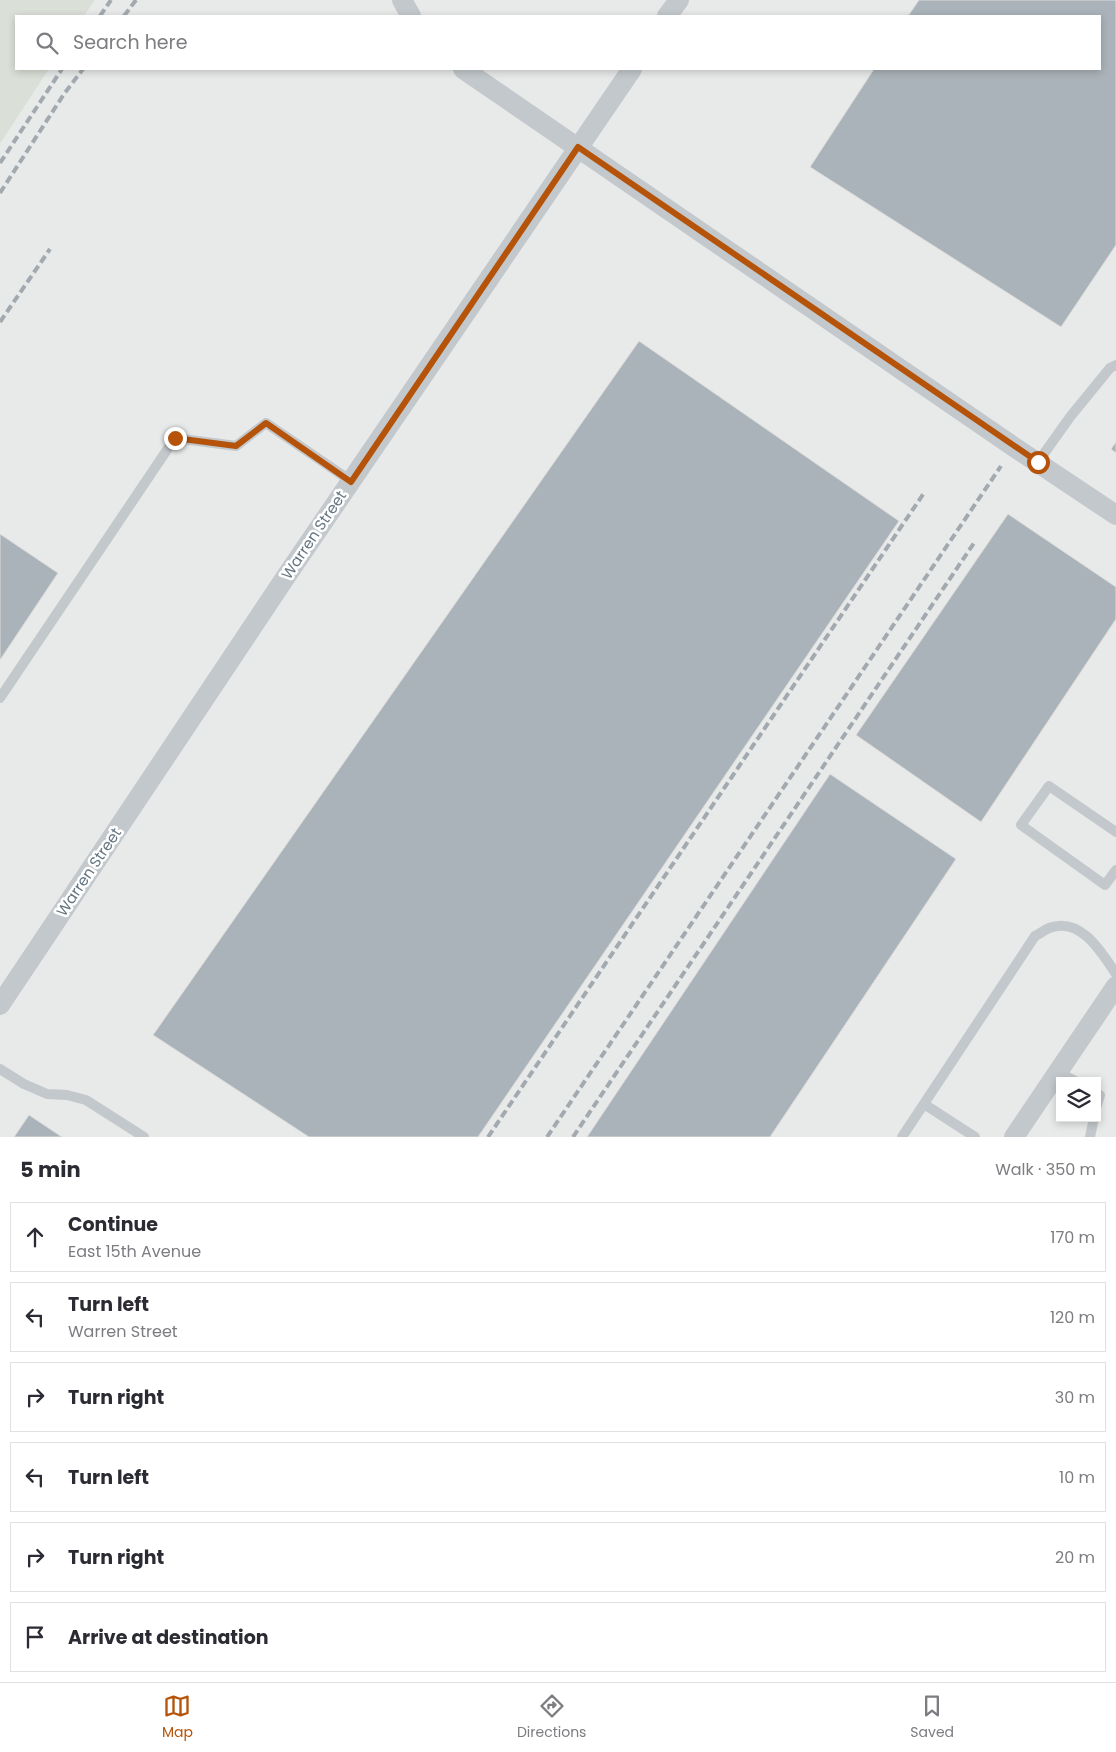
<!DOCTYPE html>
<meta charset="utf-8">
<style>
:root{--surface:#fff;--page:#f7f7f7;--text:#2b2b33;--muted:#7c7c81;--line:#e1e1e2;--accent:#b45309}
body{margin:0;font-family:Poppins,sans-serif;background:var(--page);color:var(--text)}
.controls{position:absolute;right:15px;bottom:15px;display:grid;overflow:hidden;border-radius:0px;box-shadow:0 2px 8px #0003}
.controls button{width:45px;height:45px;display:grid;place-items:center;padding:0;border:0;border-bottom:1px solid var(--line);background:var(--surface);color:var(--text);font:25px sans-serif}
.stop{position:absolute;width:15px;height:15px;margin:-11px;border:4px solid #b45309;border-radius:50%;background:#fff}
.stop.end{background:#b45309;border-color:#fff;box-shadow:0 1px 5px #0008}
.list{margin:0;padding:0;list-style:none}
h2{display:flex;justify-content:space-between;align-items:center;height:65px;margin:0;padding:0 20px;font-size:21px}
h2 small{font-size:16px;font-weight:400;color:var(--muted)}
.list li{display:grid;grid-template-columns:32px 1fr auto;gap:15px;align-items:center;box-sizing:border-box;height:70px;margin:0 10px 10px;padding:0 10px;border:1px solid var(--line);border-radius:0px}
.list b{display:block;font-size:19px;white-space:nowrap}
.list p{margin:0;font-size:16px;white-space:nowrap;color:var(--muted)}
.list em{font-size:16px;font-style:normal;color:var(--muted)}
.icon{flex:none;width:28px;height:28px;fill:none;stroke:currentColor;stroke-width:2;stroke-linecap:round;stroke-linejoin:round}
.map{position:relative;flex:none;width:1116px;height:1137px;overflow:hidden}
.search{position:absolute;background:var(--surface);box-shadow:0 2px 8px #0003;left:15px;right:15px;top:15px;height:55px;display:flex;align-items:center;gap:12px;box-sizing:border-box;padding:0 18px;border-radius:0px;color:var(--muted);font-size:19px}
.sheet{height:545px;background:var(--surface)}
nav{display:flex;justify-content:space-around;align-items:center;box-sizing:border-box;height:70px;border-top:1px solid var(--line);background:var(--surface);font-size:14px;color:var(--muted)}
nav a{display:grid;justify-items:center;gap:2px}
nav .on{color:var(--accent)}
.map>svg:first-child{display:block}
.built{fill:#e8e9e9;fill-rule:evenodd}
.green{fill:#dadfd7}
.building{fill:#aab3b9;stroke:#dcdcda}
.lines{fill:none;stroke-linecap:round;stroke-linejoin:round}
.service{stroke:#c3c8cc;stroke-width:10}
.minor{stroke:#c3c8cc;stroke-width:20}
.rail{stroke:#a2aab0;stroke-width:4;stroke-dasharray:8 4;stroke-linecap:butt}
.route{stroke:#b45309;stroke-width:6}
.labels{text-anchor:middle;stroke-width:5;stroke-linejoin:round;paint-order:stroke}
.street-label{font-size:15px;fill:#657683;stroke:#fff}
</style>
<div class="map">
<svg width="1116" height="1137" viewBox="0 0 1116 1137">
<rect width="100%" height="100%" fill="#fafaf8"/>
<!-- built -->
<path class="built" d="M95 0H1116V1137H0V144L49 69H1100V16H84ZM1060 1081H1097V1118H1060Z"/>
<!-- green -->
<path class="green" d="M0 0H95L84 16H16V69H49L0 144Z"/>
<!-- building -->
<path class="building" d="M919 0H1116V245L1061 327 810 167 874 69H1100V16H908Z
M639 341 899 521 478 1137H309L153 1035Z
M1116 442V453L1111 449Z
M1008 514 1116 587V619L981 822 856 735Z
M0 534 58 573 0 660Z
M830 774 956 859 770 1137H587Z
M29 1115 62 1137H14Z"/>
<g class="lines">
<!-- service -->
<path class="service" d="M1038 462 1070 417 1110 368 1116 365
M0 698 175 438 236 446 266 423 351 481
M1116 832 1049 786 1021 825 1105 885 1116 870
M0 1069 24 1084 47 1094 67 1095 86 1100 144 1137
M1058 1072 1075 1081
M1097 1094 1100 1095 1097 1105
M924 1104 975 1137
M902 1137 1035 936C1040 934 1044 930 1049 928 1081 916 1102 953 1116 974
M1090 1137 1094 1118"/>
<!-- minor -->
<path class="minor" d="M402 0 411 16
M667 16 679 0
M463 69 1014 447 1116 515
M0 1005 287 575 632 69
M1014 1137 1116 986"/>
<!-- rail -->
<path class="rail" d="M100 16 111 0
M124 16 136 0
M0 163 62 69
M0 193 64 94 83 69
M0 322 50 249
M488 1137 924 493
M547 1137 1001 466
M573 1137 974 543"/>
</g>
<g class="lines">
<!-- route -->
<path class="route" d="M175 438 236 446 266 423 351 482 578 147 1038 462"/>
</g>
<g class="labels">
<!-- street labels -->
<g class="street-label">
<text transform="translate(314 535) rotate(-56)" y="5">Warren Street</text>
<text transform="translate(89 872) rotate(-56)" y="5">Warren Street</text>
</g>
</g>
</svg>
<div class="controls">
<button><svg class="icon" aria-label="layers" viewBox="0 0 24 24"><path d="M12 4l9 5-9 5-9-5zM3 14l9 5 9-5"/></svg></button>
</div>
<div class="stop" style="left:1038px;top:462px"></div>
<div class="stop end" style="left:175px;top:438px"></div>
<div class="search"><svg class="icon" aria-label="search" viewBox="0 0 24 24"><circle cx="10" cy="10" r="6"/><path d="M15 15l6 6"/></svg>Search here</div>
</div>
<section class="sheet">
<h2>5 min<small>Walk · 350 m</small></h2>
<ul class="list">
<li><svg class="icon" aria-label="ahead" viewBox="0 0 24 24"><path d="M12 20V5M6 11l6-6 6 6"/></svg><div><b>Continue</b><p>East 15th Avenue</p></div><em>170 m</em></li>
<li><svg class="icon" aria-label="left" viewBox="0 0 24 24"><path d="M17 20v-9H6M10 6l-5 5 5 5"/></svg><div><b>Turn left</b><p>Warren Street</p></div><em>120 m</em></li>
<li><svg class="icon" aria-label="right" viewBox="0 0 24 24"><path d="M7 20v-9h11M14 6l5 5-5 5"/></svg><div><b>Turn right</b></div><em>30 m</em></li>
<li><svg class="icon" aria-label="left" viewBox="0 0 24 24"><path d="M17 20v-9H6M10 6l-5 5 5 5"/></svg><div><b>Turn left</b></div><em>10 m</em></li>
<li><svg class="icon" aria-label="right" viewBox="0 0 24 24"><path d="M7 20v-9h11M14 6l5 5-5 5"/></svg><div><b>Turn right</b></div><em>20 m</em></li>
<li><svg class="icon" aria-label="arrive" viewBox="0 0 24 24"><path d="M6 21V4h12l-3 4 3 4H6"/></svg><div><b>Arrive at destination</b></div></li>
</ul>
</section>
<nav>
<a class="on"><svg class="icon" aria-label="map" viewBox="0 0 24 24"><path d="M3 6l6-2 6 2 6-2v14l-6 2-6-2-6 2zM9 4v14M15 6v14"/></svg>Map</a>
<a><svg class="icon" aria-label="directions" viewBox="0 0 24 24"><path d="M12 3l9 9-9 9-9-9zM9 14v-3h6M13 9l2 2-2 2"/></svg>Directions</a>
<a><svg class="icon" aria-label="saved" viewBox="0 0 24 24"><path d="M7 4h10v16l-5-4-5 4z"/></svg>Saved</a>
</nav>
